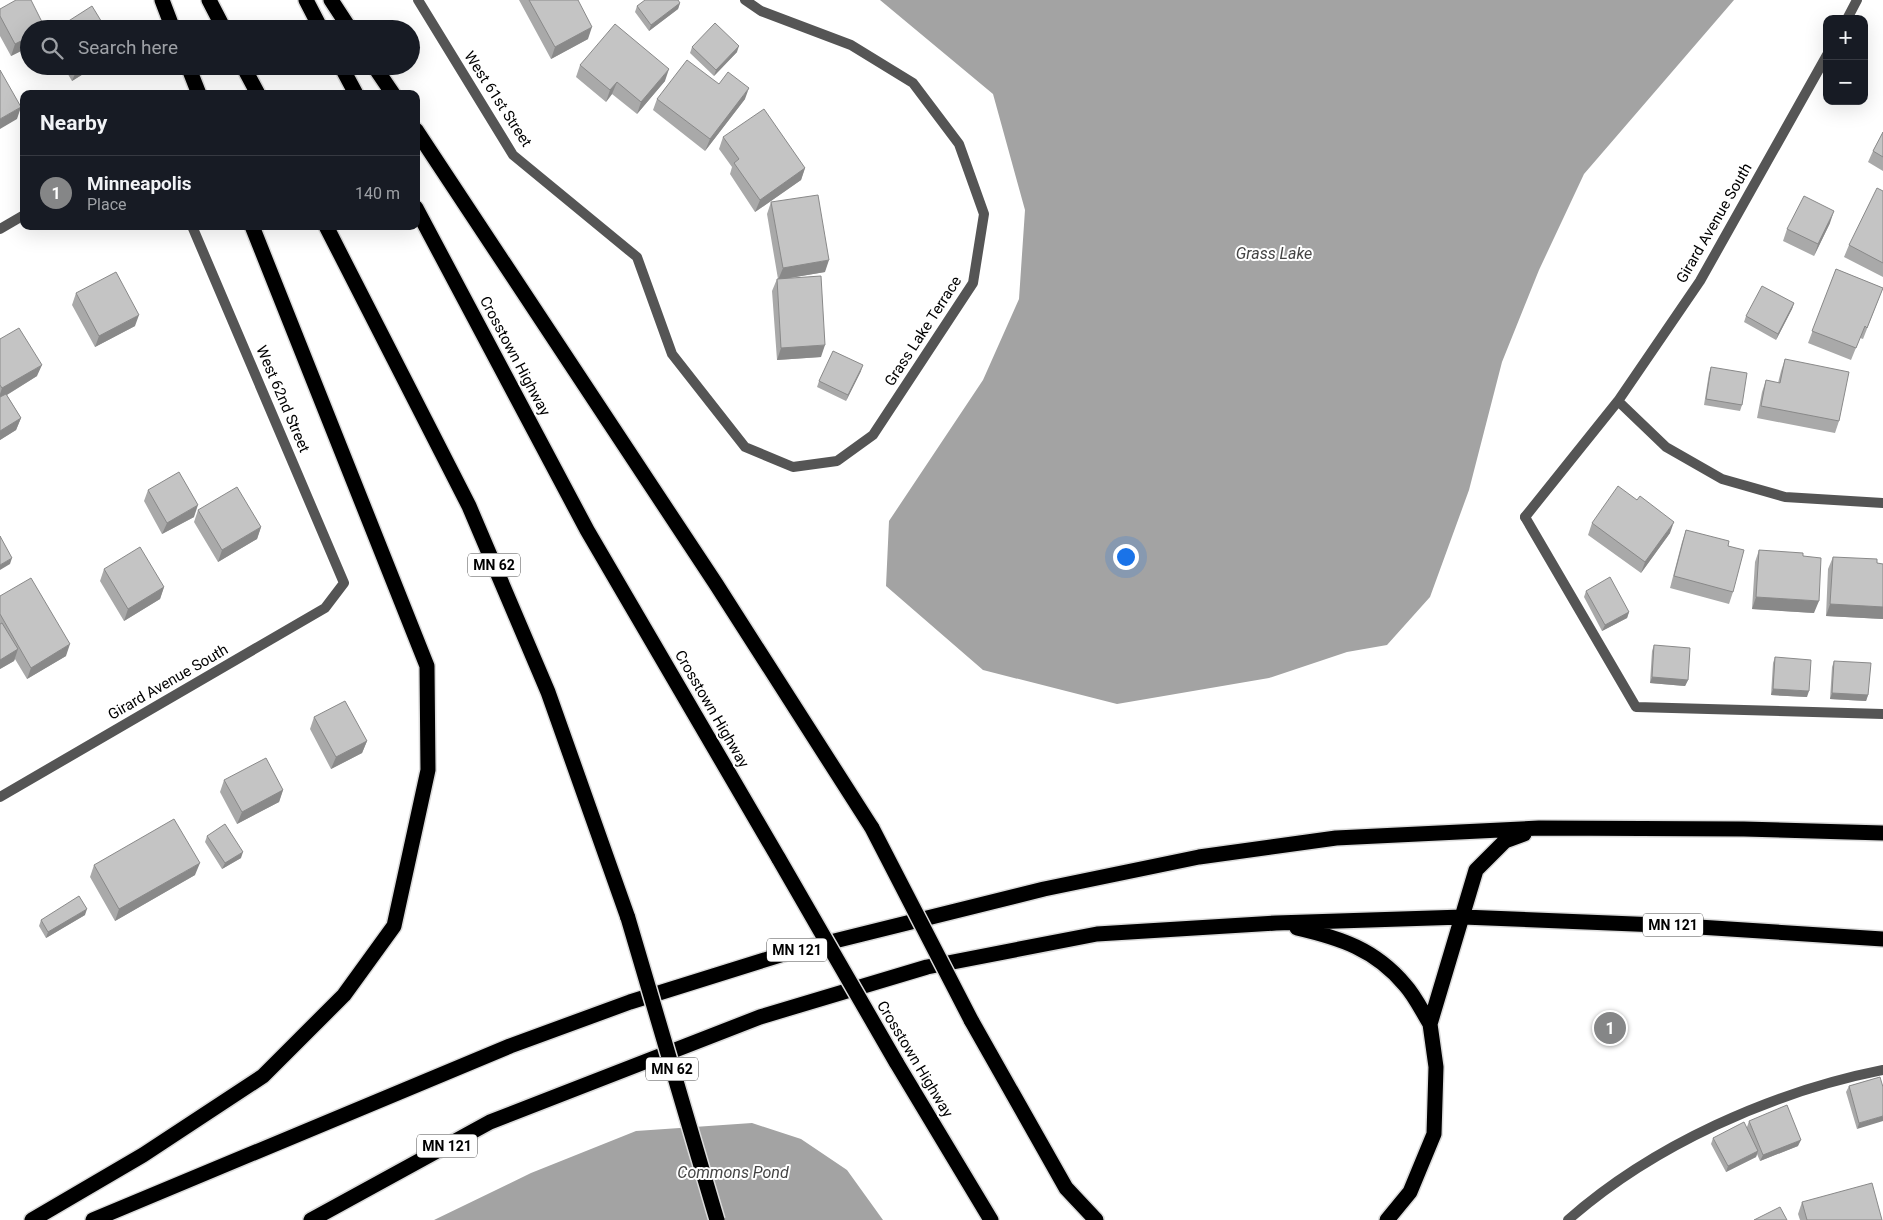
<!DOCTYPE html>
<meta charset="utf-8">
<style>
:root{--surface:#171b24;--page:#242831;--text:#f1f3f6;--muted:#9ea1a6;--line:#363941;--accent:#858687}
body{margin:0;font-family:Roboto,sans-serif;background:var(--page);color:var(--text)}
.controls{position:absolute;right:15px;top:15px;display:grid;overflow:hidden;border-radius:10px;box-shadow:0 5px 20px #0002}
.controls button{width:45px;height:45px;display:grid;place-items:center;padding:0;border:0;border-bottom:1px solid var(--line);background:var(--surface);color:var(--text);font:25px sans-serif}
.you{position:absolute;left:1125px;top:556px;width:18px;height:18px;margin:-12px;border:4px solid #fff;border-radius:50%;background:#1a73e8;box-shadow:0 0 0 8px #1a73e833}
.badge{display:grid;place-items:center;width:32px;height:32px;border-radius:50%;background:var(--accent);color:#fff;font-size:16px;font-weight:700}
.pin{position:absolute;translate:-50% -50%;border:2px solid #fff;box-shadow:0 1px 5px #0006}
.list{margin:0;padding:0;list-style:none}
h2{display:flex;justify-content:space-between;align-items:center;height:65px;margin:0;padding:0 20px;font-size:21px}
h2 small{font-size:16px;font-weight:400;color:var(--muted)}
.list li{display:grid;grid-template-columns:32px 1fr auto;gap:15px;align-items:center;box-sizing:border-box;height:75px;padding:0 20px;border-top:1px solid var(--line)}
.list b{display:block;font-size:19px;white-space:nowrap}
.list p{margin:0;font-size:16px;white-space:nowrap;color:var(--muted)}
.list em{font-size:16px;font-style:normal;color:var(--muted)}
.icon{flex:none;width:28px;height:28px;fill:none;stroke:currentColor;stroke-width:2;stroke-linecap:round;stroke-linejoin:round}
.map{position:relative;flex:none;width:1883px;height:1220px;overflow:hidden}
.search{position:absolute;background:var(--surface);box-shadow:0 5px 20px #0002;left:20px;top:20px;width:400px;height:55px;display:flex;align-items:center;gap:12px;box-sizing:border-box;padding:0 18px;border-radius:28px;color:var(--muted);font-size:19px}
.panel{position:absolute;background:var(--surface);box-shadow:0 5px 20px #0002;left:20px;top:90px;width:400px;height:140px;border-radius:10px}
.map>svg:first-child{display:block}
.water{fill:#a3a3a3}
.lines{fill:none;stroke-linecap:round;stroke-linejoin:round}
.highway-casing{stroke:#dbdbdb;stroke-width:18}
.lane{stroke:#555;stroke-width:10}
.street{stroke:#555;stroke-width:10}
.highway{stroke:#000;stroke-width:15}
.highway-bridge-casing{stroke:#dbdbdb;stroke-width:18;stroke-linecap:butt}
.highway-bridge{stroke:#000;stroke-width:15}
.wall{fill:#a9a9a9}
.shaded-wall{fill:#898989}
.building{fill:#c4c4c4;stroke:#898989}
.labels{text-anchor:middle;stroke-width:4;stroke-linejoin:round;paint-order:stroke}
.shield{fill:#fff;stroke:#4c4c4c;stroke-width:1}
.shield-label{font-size:14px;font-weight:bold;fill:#000}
.street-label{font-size:15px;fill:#000;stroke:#fff}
.water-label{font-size:16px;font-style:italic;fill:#444;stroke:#fff}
</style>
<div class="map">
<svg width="1883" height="1220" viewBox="0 0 1883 1220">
<rect width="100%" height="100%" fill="#fff"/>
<!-- water -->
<path class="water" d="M880 0H1734L1584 174 1539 270 1502 362 1469 490 1430 597 1387 645 1347 652 1269 678 1117 704 983 670 886 586 889 521 983 380 1019 299 1025 210 993 94Z
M752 1123 801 1139 847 1170 883 1220H434L531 1173 636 1131Z"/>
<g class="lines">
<!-- highway casing -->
<g class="highway-casing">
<path id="highway" d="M162 0 173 29
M209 0 224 29
M306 0 321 29
M331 0 350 29
M188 66 199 94
M243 66 258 94
M341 66 356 94
M374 66 393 94
M416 130 716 584 872 828
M416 208 587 530 779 859
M326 226 469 506 548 692 628 918
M1297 928C1340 938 1375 949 1405 985 1415 996 1422 1011 1430 1024
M971 1020 1066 1188 1096 1220
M896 1062 991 1220
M32 1220 143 1155 263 1076 344 995 394 926 428 770 427 666 252 226
M93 1220 510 1046 630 1002 790 952 1044 889 1199 857 1336 838 1539 828 1744 829 1883 833
M311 1220 490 1122 760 1017 927 967 1097 934 1276 923 1463 917 1683 926 1883 939
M1387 1220 1410 1192 1434 1134 1436 1067 1430 1024 1476 870 1505 841 1524 834"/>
</g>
<!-- lane -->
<path class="lane" d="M1525 517 1636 707 1883 714
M1568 1220C1653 1145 1772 1092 1883 1070"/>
<!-- street -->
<path class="street" d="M418 0 513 155 637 257 672 354 745 447 793 467 837 461 873 435 973 283 984 214 959 144 913 83 851 45 761 11 745 0
M1847 19 1857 0
M0 229 24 215
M1618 401 1666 447 1722 479 1785 497 1883 503
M1525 517 1618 401 1700 281 1827 55
M0 797 325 608 344 583 192 226"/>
<!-- highway -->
<use href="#highway" class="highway"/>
<!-- highway-bridge casing -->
<g class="highway-bridge-casing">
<path id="highway-bridge" d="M872 828 971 1020
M779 859 896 1062
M628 918 717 1220"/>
</g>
<!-- highway-bridge -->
<use href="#highway-bridge" class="highway-bridge"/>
</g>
<!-- wall -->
<path class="wall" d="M519 0H578L588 39 551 59Z
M680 3 678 9 649 31 635 12 637 6Z
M0 9 45 28V29H29V47L11 56 0 36Z
M692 47 737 52 714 76 690 53Z
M580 65 665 81 637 114 612 94 606 102 576 77Z
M63 66H96L72 81Z
M719 84 745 99 705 151 653 110 657 99Z
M1883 132V171L1868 162 1873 151Z
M723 137 805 168 801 180 755 212 730 174 732 167 719 149Z
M1883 191V277L1844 257 1849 245Z
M771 202 825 272 783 279 821 357 777 360 772 291 777 279H778L767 214Z
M1830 223 1814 256 1783 241 1787 229Z
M1836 269 1883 288 1863 339 1860 338 1851 360 1808 343Z
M76 293 135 326 95 347 72 305Z
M1794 303 1792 309 1776 340 1744 322 1746 316Z
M0 339 37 376 7 395 21 418 16 430 0 440Z
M1785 359 1839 421 1835 433 1757 418 1762 392 1766 380 1778 383 1781 371Z
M1711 367 1742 405 1740 411 1704 405 1709 373Z
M861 371 846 401 817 387 819 381Z
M148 490 194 517 162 534 144 501Z
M198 510 261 527 257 539 218 562 194 522Z
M1592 523 1670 533 1641 573 1588 535Z
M1686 530 1728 546 1733 592 1729 604 1670 588 1682 542Z
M1759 550 1803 556 1814 613 1752 609 1755 562Z
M1833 557 1883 564V619L1826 616 1828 569Z
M104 569 164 587 160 599 124 621 100 581Z
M1586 591 1629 612 1627 618 1602 631 1584 597Z
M0 596 66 656 27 679 15 659 14 661 0 669Z
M1654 645 1688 680 1685 686 1650 683 1652 651Z
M1775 657 1807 697 1771 695 1773 663Z
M1834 661 1868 695 1866 701 1830 699 1832 667Z
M314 717 367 741 362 753 331 769 310 729Z
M224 780 283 790 279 802 237 824 220 792Z
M207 836 241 858 222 869 205 842Z
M94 865 195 875 115 921 90 877Z
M85 915 46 938 39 926 41 920Z
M1880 1077 1857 1129 1846 1092 1849 1086Z
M1749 1121 1798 1146 1760 1161 1757 1154 1756 1157 1726 1172 1711 1144 1713 1138 1747 1127Z
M1802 1202 1882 1220H1800L1798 1214Z"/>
<!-- shaded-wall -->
<path class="shaded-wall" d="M680 3 678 9 649 31 651 25Z
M592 27 588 39 551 59 555 47Z
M29 37V47L11 56 15 44Z
M739 46 737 52 714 76 716 70Z
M81 66H96L72 81 77 69Z
M669 69 665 81 637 114 641 102Z
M617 82 612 94 606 102 610 90Z
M749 88 745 99 705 151 710 139Z
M21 107 17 119 0 129V119Z
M805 168 801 180 755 212 760 200Z
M1834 211 1830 223 1814 256 1818 244Z
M829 260 825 272 778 280 783 268Z
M1794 303 1792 309 1776 340 1778 334Z
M139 315 135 326 95 347 99 336Z
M825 345 821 357 777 360 781 348Z
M42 365 37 376 0 399V394L2 388Z
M863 365 861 371 846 401 848 395Z
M21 418 16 430 0 440V431Z
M198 505 194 517 162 534 167 523Z
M1674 522 1670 533 1641 573 1645 562Z
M261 527 257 539 218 562 222 550Z
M12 558 10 564 0 570V565Z
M164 587 160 599 124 621 128 609Z
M1756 597 1819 601 1814 613 1752 609Z
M1830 604 1883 607V619L1826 616Z
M1629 612 1627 618 1602 631 1605 625Z
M70 644 66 656 27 679 31 668Z
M18 649 14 661 0 669V660Z
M1652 677 1688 680 1685 686 1650 683Z
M1773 689 1809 691 1807 697 1771 695Z
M1832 693 1868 695 1866 701 1830 699Z
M367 741 362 753 331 769 336 757Z
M283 790 279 802 237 824 242 812Z
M243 852 241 858 222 869 225 863Z
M200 863 195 875 115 921 119 909Z
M87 909 85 915 46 938 48 932Z
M1883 1116V1121L1857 1129 1859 1123Z
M1801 1140 1798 1146 1760 1161 1763 1155Z
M1758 1151 1756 1157 1726 1172 1728 1166Z"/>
<!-- building -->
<path class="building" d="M16 0H31L45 28 29 29V37L15 44 0 16V9Z
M529 0H578L592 27 555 47Z
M645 0H678L680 3 651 25 637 6Z
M92 6 106 29H56Z
M715 23 739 46 716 70 692 47Z
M615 24 669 69 641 102 617 82 610 90 580 65Z
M687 60 719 84 728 72 749 88 710 139 657 99Z
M75 66H81L77 69Z
M0 70 21 107 0 119Z
M764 109 805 168 760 200 734 163 739 159 723 137Z
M1883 132V157L1873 151Z
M1877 188 1883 191V263L1849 245Z
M818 195 829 260 783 268 771 202Z
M1804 196 1834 211 1818 244 1787 229Z
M1836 269 1883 288 1867 328 1865 326 1856 348 1812 331Z
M116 272 139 315 99 336 76 293Z
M821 276 825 345 781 348 777 279Z
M1762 286 1794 303 1778 334 1746 316Z
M19 328 42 365 2 388 0 385V339Z
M833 351 863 365 848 395 819 381Z
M1785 359 1849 372 1839 421 1761 406 1766 380 1780 383Z
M1711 367 1747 373 1742 405 1706 399Z
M6 394 21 418 0 431V397Z
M179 472 198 505 167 523 148 490Z
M1618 486 1637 500 1640 496 1674 522 1645 562 1592 523Z
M237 487 261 527 222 550 198 510Z
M1686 530 1729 541 1728 546 1744 550 1733 592 1674 576Z
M0 536 12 558 0 565Z
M140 547 164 587 128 609 104 569Z
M1759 550 1803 553V556L1821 558 1819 601 1756 597Z
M1833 557 1877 559V563L1883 564V607L1830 604Z
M1610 577 1629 612 1605 625 1586 591Z
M31 578 70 644 31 668 0 614V596Z
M2 623 18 649 0 660V624Z
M1654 645 1690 648 1688 680 1652 677Z
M1775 657 1811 660 1809 691 1773 689Z
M1834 661 1871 663 1868 695 1832 693Z
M345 701 367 741 336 757 314 717Z
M266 758 283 790 242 812 224 780Z
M174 819 200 863 119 909 94 865Z
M225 824 243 852 225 863 207 836Z
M79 896 87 909 48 932 41 920Z
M1880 1077 1883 1087V1116L1859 1123 1849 1086Z
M1787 1105 1801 1140 1763 1155 1749 1121Z
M1744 1122 1758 1151 1728 1166 1713 1138Z
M1872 1183 1882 1220H1807L1802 1202Z
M1780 1207 1787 1220H1754Z"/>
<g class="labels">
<!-- shield labels -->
<g class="shield">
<rect x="468" y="553.5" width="52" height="23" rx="4"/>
<rect x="1643" y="913.5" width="60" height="23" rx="4"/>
<rect x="767" y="938.5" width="60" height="23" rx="4"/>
<rect x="646" y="1057.5" width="52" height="23" rx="4"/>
<rect x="417" y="1134.5" width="60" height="23" rx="4"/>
</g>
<g class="shield-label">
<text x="494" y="570">MN 62</text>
<text x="1673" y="930">MN 121</text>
<text x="797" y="955">MN 121</text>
<text x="672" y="1074">MN 62</text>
<text x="447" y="1151">MN 121</text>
</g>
<!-- street labels -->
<g class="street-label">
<text transform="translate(498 99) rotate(57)" y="5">West 61st Street</text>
<text transform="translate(1714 223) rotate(-60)" y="5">Girard Avenue South</text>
<text transform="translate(923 331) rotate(-57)" y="5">Grass Lake Terrace</text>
<text transform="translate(515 356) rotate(62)" y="5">Crosstown Highway</text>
<text transform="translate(283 399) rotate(67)" y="5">West 62nd Street</text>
<text transform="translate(168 682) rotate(-30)" y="5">Girard Avenue South</text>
<text transform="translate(712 709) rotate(60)" y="5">Crosstown Highway</text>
<text transform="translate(915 1059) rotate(59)" y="5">Crosstown Highway</text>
</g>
<!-- water labels -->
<g class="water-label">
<text x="1274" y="259">Grass Lake</text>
<text x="733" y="1178">Commons Pond</text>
</g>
</g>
</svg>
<div class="controls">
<button>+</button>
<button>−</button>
</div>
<div class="you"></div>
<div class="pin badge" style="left:1610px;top:1028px">1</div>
<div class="search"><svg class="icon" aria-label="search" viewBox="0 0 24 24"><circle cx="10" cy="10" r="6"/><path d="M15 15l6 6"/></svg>Search here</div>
<section class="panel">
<h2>Nearby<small></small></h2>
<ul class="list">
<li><span class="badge">1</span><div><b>Minneapolis</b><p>Place</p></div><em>140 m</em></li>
</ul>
</section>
</div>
